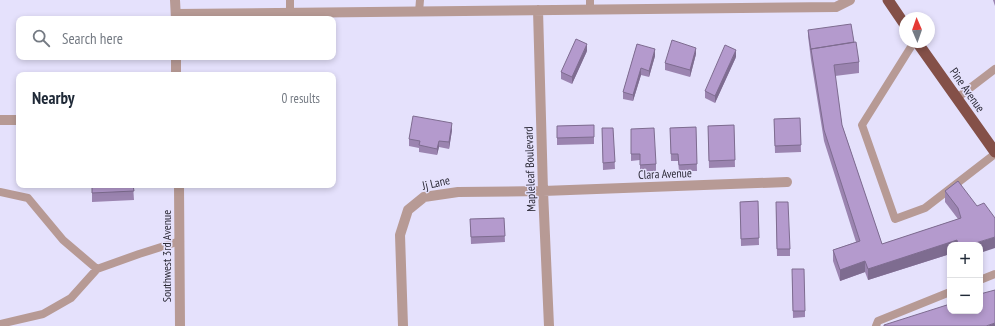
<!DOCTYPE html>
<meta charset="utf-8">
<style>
:root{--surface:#fff;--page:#f6f6f7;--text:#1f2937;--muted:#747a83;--line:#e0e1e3}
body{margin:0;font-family:"PT Sans Narrow",sans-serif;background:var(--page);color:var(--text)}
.controls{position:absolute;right:12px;bottom:12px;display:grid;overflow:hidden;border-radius:8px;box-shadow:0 2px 6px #0003}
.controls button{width:36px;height:36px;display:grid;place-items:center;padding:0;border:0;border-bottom:1px solid var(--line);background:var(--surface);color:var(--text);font:20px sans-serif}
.compass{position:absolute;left:899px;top:12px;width:36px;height:36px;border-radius:50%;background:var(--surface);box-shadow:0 2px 6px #0003;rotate:358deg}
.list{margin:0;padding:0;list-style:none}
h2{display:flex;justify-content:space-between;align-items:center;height:52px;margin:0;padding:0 16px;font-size:17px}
h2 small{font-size:13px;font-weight:400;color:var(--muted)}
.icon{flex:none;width:22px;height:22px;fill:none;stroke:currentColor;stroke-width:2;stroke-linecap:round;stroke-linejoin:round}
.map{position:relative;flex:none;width:995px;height:326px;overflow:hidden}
.search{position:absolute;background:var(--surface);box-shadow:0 2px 6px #0003;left:16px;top:16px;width:320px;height:44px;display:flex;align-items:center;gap:10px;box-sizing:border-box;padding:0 14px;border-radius:8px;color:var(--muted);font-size:15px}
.panel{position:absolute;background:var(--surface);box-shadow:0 2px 6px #0003;left:16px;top:72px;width:320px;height:116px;border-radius:8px}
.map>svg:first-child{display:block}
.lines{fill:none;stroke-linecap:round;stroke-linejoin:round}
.service{stroke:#b79a95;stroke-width:8}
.minor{stroke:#b79a95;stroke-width:10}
.trunk{stroke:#845048;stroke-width:11}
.wall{fill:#9b84b0}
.shaded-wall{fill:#7e6c90}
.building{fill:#b49acd;stroke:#7e6c90}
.labels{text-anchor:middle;stroke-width:3;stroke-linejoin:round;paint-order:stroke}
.street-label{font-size:12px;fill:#2d2b38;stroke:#e5e1fc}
</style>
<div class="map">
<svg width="995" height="326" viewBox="0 0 995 326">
<rect width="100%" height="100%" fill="#e5e1fc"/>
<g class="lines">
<!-- service -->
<path class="service" d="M290 0V13
M590 0V10
M419 12 420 0
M914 42 862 125 895 219 925 208 995 154
M957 98 995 69
M0 192 28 198 63 240 97 269
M980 280 995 274
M0 324 43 314 71 298 97 269 139 254 180 241
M876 326 878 321 950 292"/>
<!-- minor -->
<path class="minor" d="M175 0 176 19
M538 10 543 191 549 326
M176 14 836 7 850 0
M176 57V75
M0 120H19
M179 185 180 326
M403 326 400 235 408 210 424 197 458 192 543 191 787 182"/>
<!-- trunk -->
<path class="trunk" d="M888 0 905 25
M917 42 995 152"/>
</g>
<!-- wall -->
<path class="wall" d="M993 0H995V6Z
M808 30 854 42 859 62V73L835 76 842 125 882 244 958 219 945 202V191L958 181 980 245H950V254L868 280 865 272 840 281 833 261V250L856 242 824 141 811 60 808 36Z
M637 44 655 56 649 77 641 75 633 101 623 99V92Z
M587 51 572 84 561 79V72Z
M696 54 690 77 665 70V63Z
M736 57 715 103 705 98V91Z
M800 118 801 152 775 153 774 119Z
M594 125V144L557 145V126Z
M734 125 735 167 709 168 708 126Z
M696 127 697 171H679L678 161H671L670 128Z
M602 128H613L615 169 603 170Z
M631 129 656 164V171L640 172V160L631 161Z
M452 130 449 149 439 147 437 155 419 152V148L409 146V139Z
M92 185H133L134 200 92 202Z
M758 201 759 245 741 246 740 202Z
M776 209 790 249V256H777Z
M504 218 505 242 471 244 470 219Z
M792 276 805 311V317L793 318Z"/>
<!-- shaded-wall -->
<path class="shaded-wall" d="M587 44V51L572 84V77Z
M696 48V54L690 77V70Z
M655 49V56L649 77V71Z
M736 50V57L715 103V96Z
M641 68V75L633 101V95Z
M452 123V130L449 149V142Z
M439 141V147L437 155V149Z
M995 237V248L980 253V245H969Z
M957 240V245H950V254L868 280V269Z
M865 261V272L840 281V270Z
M995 323V326H986Z"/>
<!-- building -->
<path class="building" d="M851 24 854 42 811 49V50L808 30Z
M576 39 587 44 572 77 561 72Z
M672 40 696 48 690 70 665 63Z
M856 42 859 62 834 65 842 125 882 244 961 218 958 208 945 191 958 181 977 206 984 203 995 218V237L969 245H958L957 240 868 269 865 261 840 270 833 250 860 241 824 130 811 49Z
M637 44 655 49 649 71 641 68 633 95 623 92Z
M725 45 736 50 715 96 705 91Z
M413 116 452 123 449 142 439 141 437 149 419 145 420 141 409 139Z
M800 118 801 145 775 146 774 119Z
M594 125V137L557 138V126Z
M734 125 735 160 709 161 708 126Z
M696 127 697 164 679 165 678 154H671L670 128Z
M602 128H613L615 162 603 163Z
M654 128 656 164 640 165V154H631V129Z
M92 185H133L134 191 92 193Z
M758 201 759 238 741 239 740 202Z
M776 202H788L790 249H777Z
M504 218 505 236 471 237 470 219Z
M792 269H804L805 311H793Z
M995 290V323L986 326H884V325L950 304V311H980V294Z"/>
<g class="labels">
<!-- street labels -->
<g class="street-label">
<text transform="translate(967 90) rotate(55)" y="4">Pine Avenue</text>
<text transform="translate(530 169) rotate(-92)" y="4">Mapleleaf Boulevard</text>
<text transform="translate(665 174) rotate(-2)" y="4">Clara Avenue</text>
<text transform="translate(436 183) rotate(-13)" y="4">Jj Lane</text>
<text transform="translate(167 256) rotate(-90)" y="4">Southwest 3rd Avenue</text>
</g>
</g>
</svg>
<div class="controls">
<button>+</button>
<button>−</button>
</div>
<svg class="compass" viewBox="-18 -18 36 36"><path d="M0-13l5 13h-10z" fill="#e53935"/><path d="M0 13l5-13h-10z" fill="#747a83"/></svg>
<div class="search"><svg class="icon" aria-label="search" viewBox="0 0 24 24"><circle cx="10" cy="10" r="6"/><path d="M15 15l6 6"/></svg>Search here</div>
<section class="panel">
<h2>Nearby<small>0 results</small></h2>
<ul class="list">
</ul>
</section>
</div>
